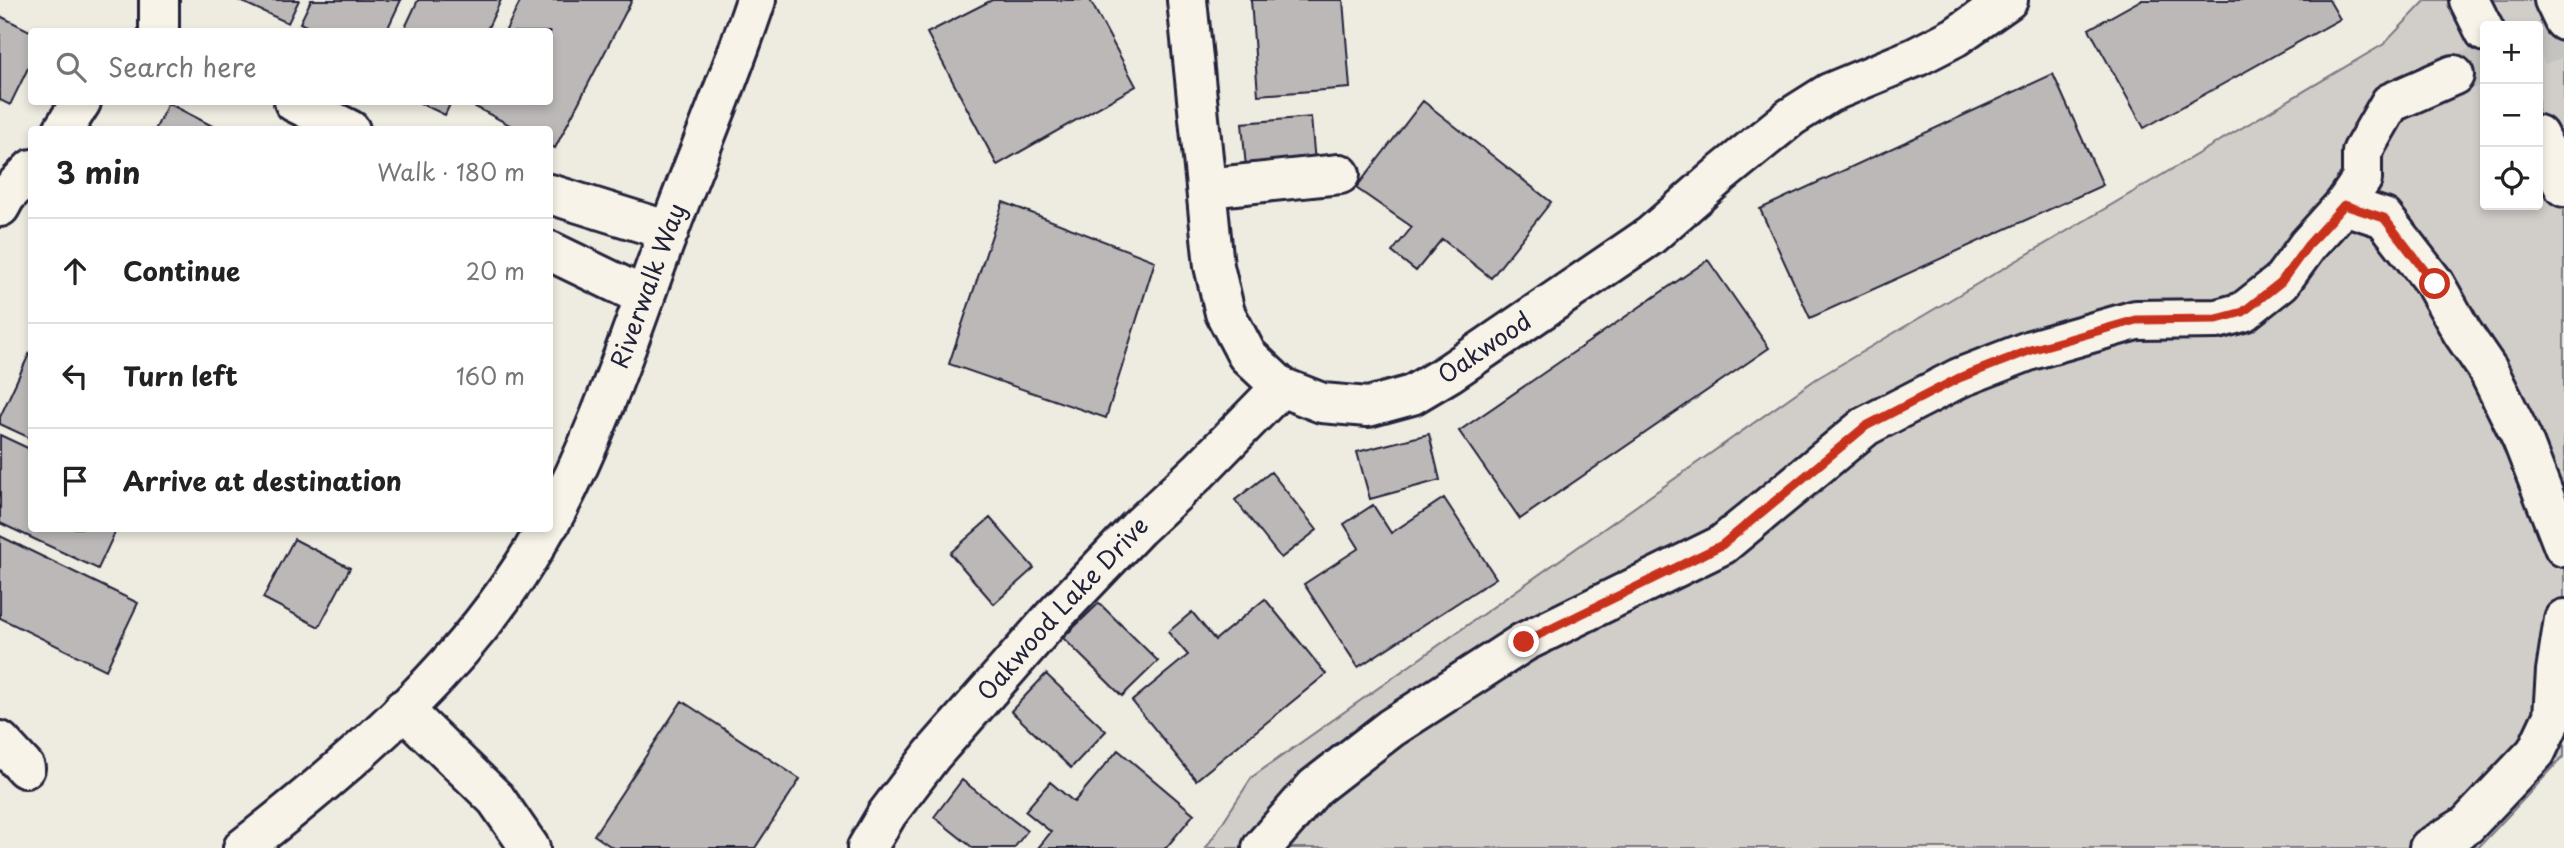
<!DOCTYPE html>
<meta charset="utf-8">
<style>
:root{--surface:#fff;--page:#f6f6f6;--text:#222;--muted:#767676;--line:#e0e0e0}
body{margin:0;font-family:"Playpen Sans",sans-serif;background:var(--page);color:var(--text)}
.controls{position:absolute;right:21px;top:21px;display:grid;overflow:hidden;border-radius:7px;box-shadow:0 4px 10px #0003}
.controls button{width:63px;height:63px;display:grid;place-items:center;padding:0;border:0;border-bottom:2px solid var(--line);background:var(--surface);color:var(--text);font:35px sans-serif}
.stop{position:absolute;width:21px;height:21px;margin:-16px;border:5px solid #c8321e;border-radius:50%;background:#fff}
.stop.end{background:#c8321e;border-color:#fff;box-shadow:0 2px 7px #0008}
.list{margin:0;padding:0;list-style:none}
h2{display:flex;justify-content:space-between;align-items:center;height:91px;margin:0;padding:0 28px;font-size:30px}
h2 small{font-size:23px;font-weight:400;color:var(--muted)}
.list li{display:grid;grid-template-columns:46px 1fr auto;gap:21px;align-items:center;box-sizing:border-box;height:105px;padding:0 28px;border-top:2px solid var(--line)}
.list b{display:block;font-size:26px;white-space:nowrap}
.list em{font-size:23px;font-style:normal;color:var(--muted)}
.icon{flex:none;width:38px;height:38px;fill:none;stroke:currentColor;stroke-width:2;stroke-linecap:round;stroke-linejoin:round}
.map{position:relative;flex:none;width:2564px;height:848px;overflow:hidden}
.search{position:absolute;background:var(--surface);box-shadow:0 4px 10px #0003;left:28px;top:28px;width:525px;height:77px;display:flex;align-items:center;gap:18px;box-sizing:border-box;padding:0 24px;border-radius:7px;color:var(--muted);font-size:26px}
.panel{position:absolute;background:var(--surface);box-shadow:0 4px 10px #0003;left:28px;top:126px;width:525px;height:406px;border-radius:7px}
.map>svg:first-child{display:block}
.green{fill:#d1cdc9;stroke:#7a7882;stroke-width:2;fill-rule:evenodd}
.building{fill:#bbb8b7;stroke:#22223b;stroke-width:2}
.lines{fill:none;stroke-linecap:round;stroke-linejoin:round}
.minor-tunnel{stroke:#c5c3c0;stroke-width:38;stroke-dasharray:38 19;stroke-linecap:butt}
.minor-casing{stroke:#22223b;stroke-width:44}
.minor{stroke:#f7f3e8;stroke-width:38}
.route{stroke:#c8321e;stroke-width:9}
.labels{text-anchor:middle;stroke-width:6;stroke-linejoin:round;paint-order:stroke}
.street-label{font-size:24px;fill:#22223b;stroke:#f7f3e8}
</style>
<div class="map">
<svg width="2564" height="848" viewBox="0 0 2564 848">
<rect width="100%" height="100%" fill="#eeebe1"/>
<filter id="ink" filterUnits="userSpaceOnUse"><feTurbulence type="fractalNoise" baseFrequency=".0143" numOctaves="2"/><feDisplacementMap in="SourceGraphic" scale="14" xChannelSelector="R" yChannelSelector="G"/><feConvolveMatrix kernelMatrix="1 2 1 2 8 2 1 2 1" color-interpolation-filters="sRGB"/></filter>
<g filter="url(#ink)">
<!-- green -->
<path class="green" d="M2426 0H2564V756L2478 848H1206L1252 777 1816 379 2384 44ZM2485 26H2538V205H2485Z"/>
<!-- building -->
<path class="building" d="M238 0H299L288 23Z
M311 0H401L386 32H318L300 23Z
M418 0H501L486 32H403Z
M521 0H632L555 148 550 145V130H519L468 103 550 102V32H505Z
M992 0H1090L1136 86 997 165 927 33Z
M1251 0H1343L1350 88 1258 95Z
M2141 0H2329L2340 19 2144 128 2089 29Z
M0 16 32 32V60L10 105 0 100Z
M2053 74 2103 185 1810 318 1760 209Z
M1423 101 1551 202 1491 278 1442 239 1416 271 1392 252 1412 227 1356 188Z
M418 102H451L445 115Z
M168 103 220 130H155Z
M1311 117 1315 163 1246 168 1242 123Z
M1003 202 1155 261 1106 418 949 364Z
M1708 260 1769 348 1520 519 1459 431Z
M31 350 32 351V439L0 424V417Z
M1429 434 1440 480 1370 499 1357 452Z
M0 435 32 450V528H117L98 569 0 523Z
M1271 472 1317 530 1281 558 1235 500Z
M1444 498 1496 578 1358 667 1304 584 1359 548 1344 524 1373 505 1391 533Z
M990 518 1034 568 994 604 950 553Z
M0 536 138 603 106 670 0 618Z
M294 539 350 568 319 627 263 598Z
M1265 599 1326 674 1196 780 1132 701 1188 655 1168 632 1192 612 1215 640Z
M1099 603 1158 661 1122 696 1063 638Z
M1046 674 1106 731 1071 768 1011 711Z
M682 701 800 779 755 848H613L594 835Z
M1118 750 1194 814 1166 848H1038L1051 832 1025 811 1050 782 1074 802Z
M962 780 1027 831 1014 848H973L934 817Z"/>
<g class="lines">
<!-- minor-tunnel -->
<path class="minor-tunnel" d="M2538 46 2564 37
M2454 75 2485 64"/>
<!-- minor casing -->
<g class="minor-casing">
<g id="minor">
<path d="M159 0V32"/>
<path id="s1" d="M1187 0 1214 266 1225 313 1247 355 1281 387 1322 403 1368 407 1412 395 1449 373 1650 236 1721 174 1791 117 1829 93 1916 57 1955 37 2008 0"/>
<path d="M2469 0 2485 32"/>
<path d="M2554 0 2564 21"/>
<path d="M294 102 350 130"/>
<path d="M63 130 81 102"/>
<path d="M2538 135 2564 187"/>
<path d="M1207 188 1340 174"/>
<path d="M550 194 669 231"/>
<path d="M2344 205 2384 218 2435 284 2462 332 2488 370 2522 439 2564 547"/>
<path d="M0 207 6 196 32 169"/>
<path d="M550 251 645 297"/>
<path id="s2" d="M550 523C600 432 631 331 668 233 697 155 730 79 756 0"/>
<path d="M403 709 496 799 530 848"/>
<path d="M0 741 25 768"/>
<path d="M243 848C358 758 475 658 546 528"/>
<path id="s3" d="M867 848 887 814 932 755 1053 617 1138 528 1199 471 1281 387"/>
<path d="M1262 848 1315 787 1391 728 1524 642 1722 545 1866 426 1959 378 2031 350 2136 320 2217 319 2243 312 2281 282 2308 245 2344 205 2362 179V152L2390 103 2454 75"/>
<path d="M2429 848 2467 825 2536 752 2553 716 2556 671 2564 619"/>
</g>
</g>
<!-- minor -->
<use href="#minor" class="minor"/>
</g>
</g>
<g class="lines" filter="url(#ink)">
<!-- route -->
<path class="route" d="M1524 642 1722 545 1866 426 1959 378 2031 350 2136 320 2217 319 2243 312 2281 282 2308 245 2344 205 2384 218 2435 284"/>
</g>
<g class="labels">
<!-- street labels -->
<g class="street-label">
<text dy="8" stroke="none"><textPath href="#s2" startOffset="257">Riverwalk Way</textPath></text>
<text dy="8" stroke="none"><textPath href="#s1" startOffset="632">Oakwood</textPath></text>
<text dy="8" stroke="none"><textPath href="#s3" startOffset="310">Oakwood Lake Drive</textPath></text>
</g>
</g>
</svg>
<div class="controls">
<button>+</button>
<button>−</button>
<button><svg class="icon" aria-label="locate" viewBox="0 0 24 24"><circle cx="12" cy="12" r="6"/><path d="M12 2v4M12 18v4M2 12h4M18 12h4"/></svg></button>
</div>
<div class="stop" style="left:2435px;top:284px"></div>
<div class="stop end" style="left:1524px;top:642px"></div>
<div class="search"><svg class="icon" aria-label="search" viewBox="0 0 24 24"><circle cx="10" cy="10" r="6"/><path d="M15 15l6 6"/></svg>Search here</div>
<section class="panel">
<h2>3 min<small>Walk · 180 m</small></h2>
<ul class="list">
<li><svg class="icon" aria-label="ahead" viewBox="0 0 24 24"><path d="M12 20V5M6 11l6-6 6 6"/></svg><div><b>Continue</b></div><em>20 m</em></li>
<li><svg class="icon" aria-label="left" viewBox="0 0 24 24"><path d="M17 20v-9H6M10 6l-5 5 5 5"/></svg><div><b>Turn left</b></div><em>160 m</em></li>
<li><svg class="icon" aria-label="arrive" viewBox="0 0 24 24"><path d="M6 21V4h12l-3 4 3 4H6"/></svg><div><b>Arrive at destination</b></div></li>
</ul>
</section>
</div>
